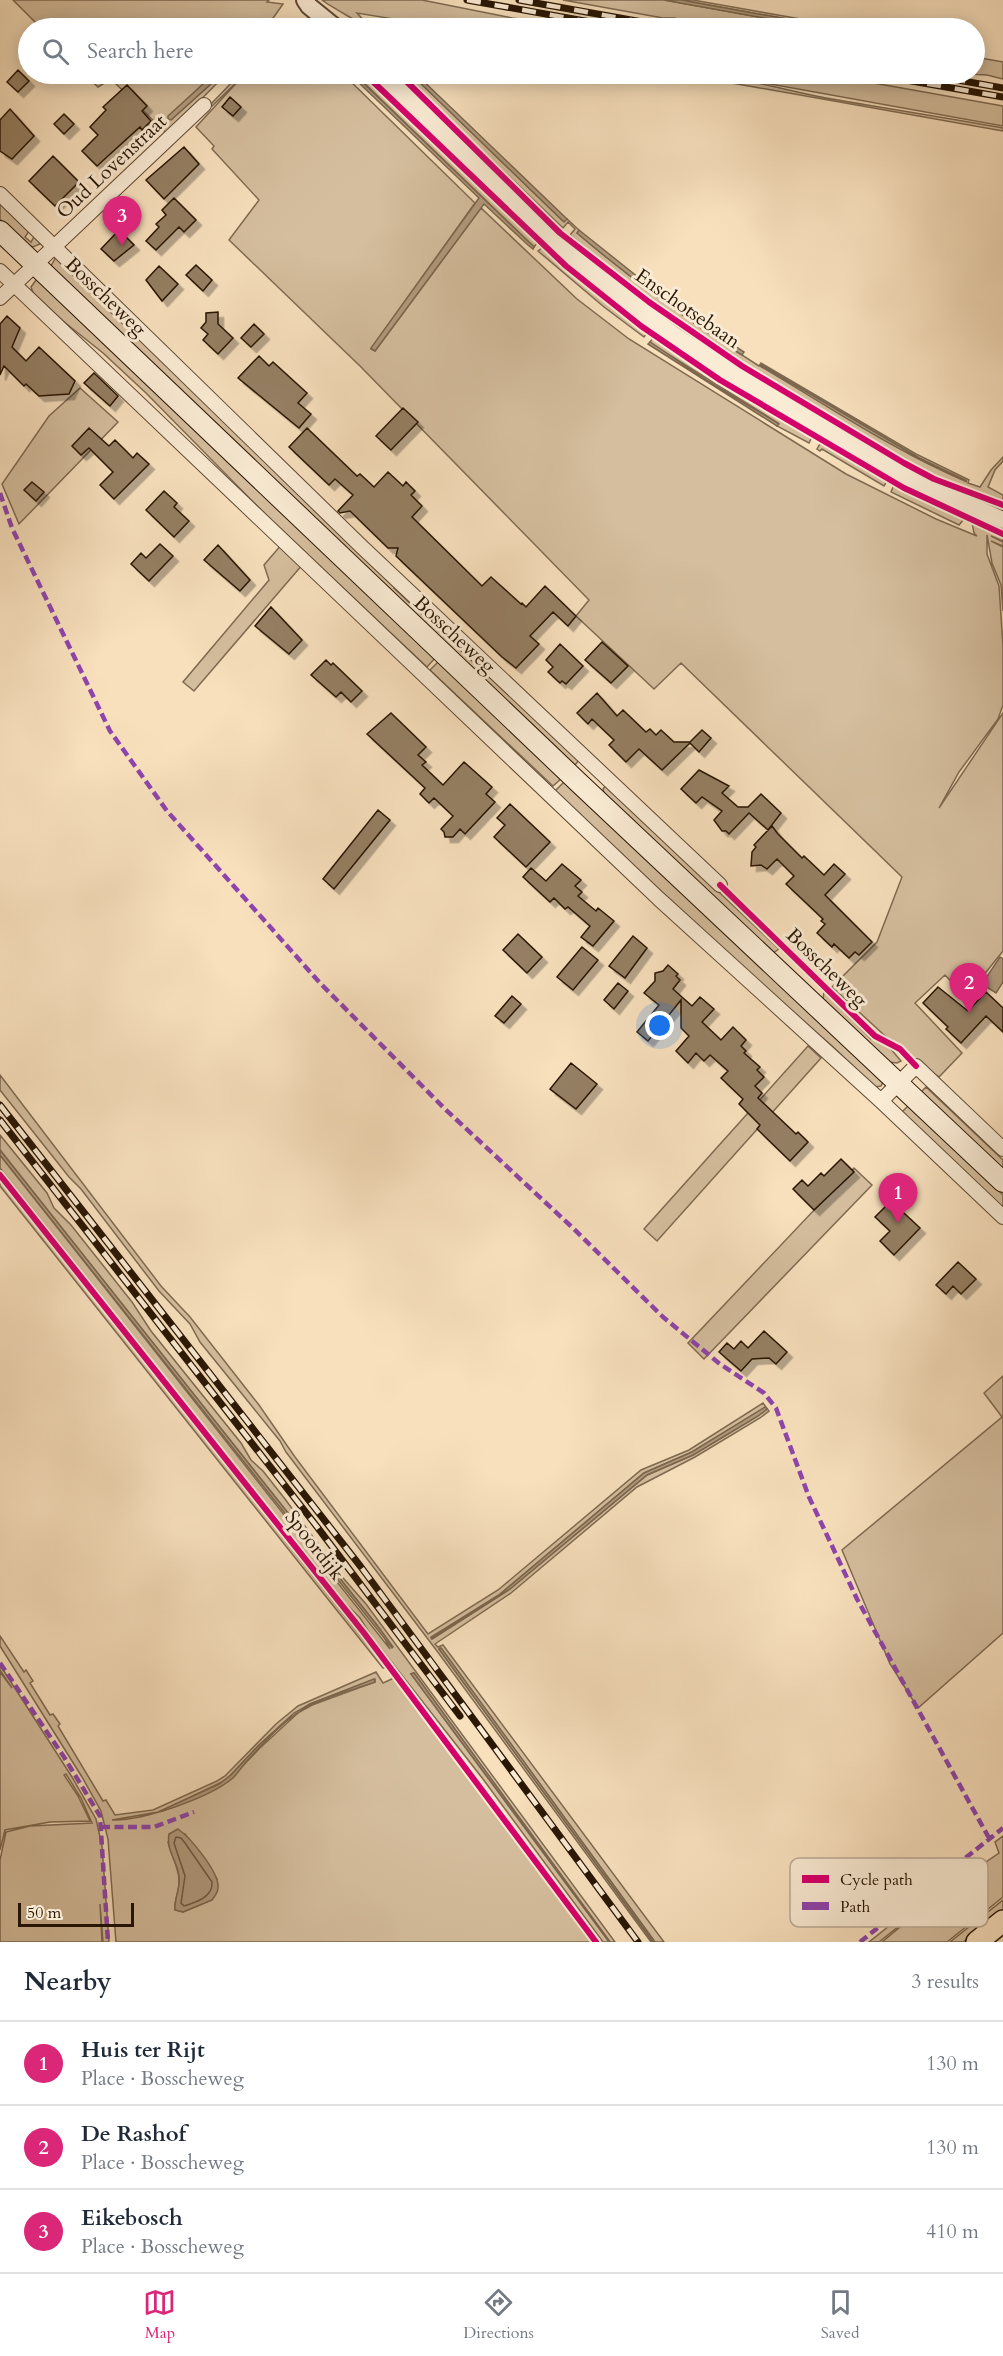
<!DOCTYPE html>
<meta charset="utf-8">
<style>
:root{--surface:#fff;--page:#f2f2f3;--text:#1f2937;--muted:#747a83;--line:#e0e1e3;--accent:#db2777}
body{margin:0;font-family:Cardo,serif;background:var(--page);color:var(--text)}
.scale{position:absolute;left:18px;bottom:15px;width:116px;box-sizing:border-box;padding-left:6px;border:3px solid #291604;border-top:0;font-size:16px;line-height:21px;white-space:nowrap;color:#291604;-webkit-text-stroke:4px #faebd4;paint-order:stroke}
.you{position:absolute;left:660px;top:1026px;width:21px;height:21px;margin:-15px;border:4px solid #fff;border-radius:50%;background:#1a73e8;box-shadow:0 0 0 9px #1a73e833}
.badge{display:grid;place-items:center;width:39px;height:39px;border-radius:50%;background:var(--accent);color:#fff;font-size:20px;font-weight:700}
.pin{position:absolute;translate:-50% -50px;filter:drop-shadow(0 2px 3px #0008)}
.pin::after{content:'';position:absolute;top:32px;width:21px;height:18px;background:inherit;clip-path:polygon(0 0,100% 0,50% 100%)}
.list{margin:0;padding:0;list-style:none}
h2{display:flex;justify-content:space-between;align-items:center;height:78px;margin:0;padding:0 24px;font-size:26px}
h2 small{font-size:20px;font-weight:400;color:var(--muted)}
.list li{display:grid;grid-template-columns:39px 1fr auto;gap:18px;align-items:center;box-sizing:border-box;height:84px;padding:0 24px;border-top:2px solid var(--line)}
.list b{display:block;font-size:22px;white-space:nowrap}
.list p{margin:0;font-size:20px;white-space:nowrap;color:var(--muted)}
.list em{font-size:20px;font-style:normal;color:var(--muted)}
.icon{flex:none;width:33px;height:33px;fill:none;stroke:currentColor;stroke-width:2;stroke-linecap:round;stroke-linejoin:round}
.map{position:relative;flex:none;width:1003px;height:1942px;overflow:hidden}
.search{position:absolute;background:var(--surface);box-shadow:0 3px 15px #0003;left:18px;right:18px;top:18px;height:66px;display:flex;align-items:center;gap:15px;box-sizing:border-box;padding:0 21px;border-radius:33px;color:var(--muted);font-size:22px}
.sheet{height:330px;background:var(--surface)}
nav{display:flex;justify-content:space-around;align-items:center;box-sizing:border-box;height:84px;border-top:2px solid var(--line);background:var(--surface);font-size:16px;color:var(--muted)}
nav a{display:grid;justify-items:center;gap:3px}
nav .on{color:var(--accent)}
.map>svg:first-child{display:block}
.green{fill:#d5be9e;stroke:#7f6a51;stroke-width:1.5;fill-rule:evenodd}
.water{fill:#b29b7e;stroke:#7b664d;stroke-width:1.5}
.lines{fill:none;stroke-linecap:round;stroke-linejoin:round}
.shore{stroke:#6e5841;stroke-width:1.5}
.building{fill:#957f64;stroke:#291604;stroke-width:1.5;filter:url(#shadow)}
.minor-casing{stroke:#5d4832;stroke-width:16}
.tertiary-casing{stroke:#5d4832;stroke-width:20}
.secondary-casing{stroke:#291604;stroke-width:22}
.primary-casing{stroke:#291604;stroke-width:24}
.minor{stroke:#faebd4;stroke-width:14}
.tertiary{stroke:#faebd4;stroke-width:16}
.secondary{stroke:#faebd4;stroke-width:20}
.primary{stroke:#f8e0bd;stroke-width:21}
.rail-casing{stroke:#291604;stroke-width:7}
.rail{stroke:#faebd4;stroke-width:4.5;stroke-dasharray:14;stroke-linecap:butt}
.quiet{stroke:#8e44ad;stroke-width:4.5;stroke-dasharray:9 4.5;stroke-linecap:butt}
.cycleway-casing{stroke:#faebd4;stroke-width:10}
.cycleway{stroke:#d6006c;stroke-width:6}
.labels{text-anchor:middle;stroke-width:6;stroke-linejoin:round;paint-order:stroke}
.street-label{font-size:20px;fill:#291604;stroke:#faebd4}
.key{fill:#faebd4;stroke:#bbab96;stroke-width:1.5}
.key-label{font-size:16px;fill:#291604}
</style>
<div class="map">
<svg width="1003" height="1942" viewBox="0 0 1003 1942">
<defs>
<filter id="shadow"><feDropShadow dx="5.5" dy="5.5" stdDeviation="0" flood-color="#0004"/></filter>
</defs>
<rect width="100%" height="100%" fill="#f8e0bd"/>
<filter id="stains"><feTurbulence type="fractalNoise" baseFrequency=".00333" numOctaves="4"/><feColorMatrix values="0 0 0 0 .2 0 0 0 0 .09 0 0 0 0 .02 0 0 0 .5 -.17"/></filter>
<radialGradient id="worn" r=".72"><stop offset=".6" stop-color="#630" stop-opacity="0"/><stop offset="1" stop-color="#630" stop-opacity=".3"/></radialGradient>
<!-- green -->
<path class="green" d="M13 0H269L267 2 283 4 266 28H263L265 26 261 23 256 28H41Z
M322 0H422L512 18 579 28H449L357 13 371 28C367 28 327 4 322 0Z
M563 0H664L820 28H717L684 22 675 18H663Z
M681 0H693L835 25 866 28H837Z
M975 57 1003 62V79L987 75 969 74H974Z
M84 74H214L171 120 222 74H226L167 134 111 79 98 87Z
M240 74H343L475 203 371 349 375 351 481 208 577 299 629 339 846 474 936 519 977 536 974 533 972 523 1003 537V541L991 536 1003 542V546L991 541 1003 547V611L1001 585 992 563 987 535V554L999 586 1003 646V705L998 719 959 772 939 808 1003 713V951L966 997 945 975 915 1003 962 1053 939 1077 910 1059 832 987 877 942 902 877 681 663 654 689 576 616 589 600 360 366 229 240 259 200 212 149 214 146 196 127 241 78 212 106 210 105Z
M350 74 363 75 537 243 534 247 360 79Z
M402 74H411L563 221 567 219 579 230 577 233C635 282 695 326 759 366L761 363 916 454 969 480 968 483 980 487 991 470 1003 457V461L995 470 988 487 1003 495V502L929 475 738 361 673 317 630 285 570 235 575 229 568 222 563 228ZM762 365 919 458 967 481 917 458 761 366Z
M681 74C728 73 776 88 821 97 882 108 942 117 1003 128V131Z
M715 74H823L1003 106V126Z
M0 203 29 231 25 237 31 242 35 235 40 244 33 247 26 244 0 219Z
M542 248 647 333 644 337 604 307 538 251Z
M56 257 395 586 394 588 412 605 414 604 579 760 575 765 53 269 51 266Z
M36 280H40L436 657 427 667 270 519 146 393 103 353 63 321 33 293 31 287Z
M653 338 729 388 812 437 809 443 777 426 778 423 663 351 650 342Z
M753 375 918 473 1003 507V513L927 480 753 378Z
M80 388 118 422 19 524 2 484 49 416Z
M821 442 887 481 884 486 822 449 820 451 817 449Z
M894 485 964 519 959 525 891 492Z
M282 544 303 564 194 691 183 682 269 580 264 565Z
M440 660 563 777 553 786 430 670Z
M566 780 883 1082 881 1086 875 1087 832 1046 740 966 555 791Z
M606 785 779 949 773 953 604 793 603 789Z
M824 991 871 1039 873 1037 890 1048 901 1061 897 1063 889 1062 823 1000Z
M808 1046 821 1058 657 1241 644 1229Z
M0 1075 161 1286 190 1317 259 1405 295 1457 428 1634 498 1590 641 1470 689 1450 763 1403 769 1411 760 1418 695 1457 637 1487 511 1593 435 1644 438 1647 443 1645 664 1942H655L441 1648 439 1649 653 1942H651L437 1651 286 1452 280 1441 200 1342 190 1324 159 1291 81 1189 69 1177 0 1090ZM765 1408 766 1410 758 1416 693 1455 647 1475 510 1589 432 1639 431 1637 499 1595 644 1473 692 1452Z
M926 1087 1003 1160V1171L920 1093Z
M909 1105 1003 1195V1208L902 1112Z
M0 1135 47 1193 54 1208 71 1225 132 1302 151 1331 241 1443 251 1460 263 1471 285 1499 344 1579 366 1604 615 1942H610L414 1673 411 1674 609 1942H603L483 1779 372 1637 360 1618 346 1604 0 1168V1155L390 1649 380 1629 0 1150Z
M854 1168 872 1185 704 1359 688 1343Z
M0 1181 386 1668H383L331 1603 0 1186Z
M1003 1376V1633L918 1708 890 1664 842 1550 1002 1417 984 1393Z
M0 1636 24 1672 26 1670 33 1681 30 1683 50 1715 53 1714 60 1724 58 1726 103 1801 106 1800 115 1815 153 1810 217 1781 225 1776 276 1724 298 1706 376 1672 383 1683 394 1678 490 1802 593 1942H116L108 1839 101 1811 82 1777 0 1646ZM375 1679V1682L312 1705 299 1712 260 1748 229 1780 177 1806 162 1811 226 1780 259 1745 289 1718 310 1704ZM185 1834 217 1879 212 1900 183 1912 175 1910C174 1899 180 1891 179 1880 179 1867 171 1855 168 1842Z
M0 1665 72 1777 96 1819 102 1846 109 1942H103L100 1904 102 1942H0V1860L6 1832 30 1826 92 1823 81 1798 66 1774 64 1775 78 1796 90 1821 50 1822 5 1830 0 1850V1672L12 1688 0 1670Z
M1003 1836V1897L947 1942H882L959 1878 879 1942H869L964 1866 966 1869 970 1867 974 1870 999 1853 995 1842Z
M1003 1900V1910L963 1942H950Z"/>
<!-- water -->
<path class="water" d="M664 0H681L837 28H820Z
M214 74H222L171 120 168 119V116Z
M411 74H416L567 219 564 222Z
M356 76 534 247 533 249 528 245 484 204 375 351 371 348 479 198 354 78Z
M579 230 678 309 744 352 742 355C683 318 630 278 577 233Z
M650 342 708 381 779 424 777 426 648 344Z
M761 365 919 458 967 482C894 451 828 406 760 366Z
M1000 957 1003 959V982L996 993 982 984Z
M0 1150 380 1629 393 1647 392 1648 0 1155Z
M765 1407 767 1409 758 1416 693 1455 647 1475 510 1589 432 1639 431 1638 499 1595 644 1473 692 1452Z
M440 1648 442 1649 655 1942H653L439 1649Z
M414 1673 610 1942 411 1674Z
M374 1679 375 1682C350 1691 320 1698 298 1713 279 1725 263 1744 248 1760 242 1766 238 1773 233 1778 209 1798 143 1821 112 1820L158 1812 219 1784 231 1775 259 1745 294 1713 310 1704Z
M178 1829C190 1837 220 1873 218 1888 218 1893 214 1897 212 1900L183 1912 175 1910C174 1898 181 1888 179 1876 177 1861 166 1850 169 1834Z"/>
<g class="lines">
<!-- shore -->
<path class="shore" d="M176 1837 181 1838 185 1843 212 1882C213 1897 197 1902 184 1906L181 1903 185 1876 174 1843Z"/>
</g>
<!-- building -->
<path class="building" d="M18 70 29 81 18 92 7 82Z
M127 85 147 106 142 111 151 121 142 130 140 127 97 166 82 151 98 135 90 127 106 110 103 107Z
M230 97 241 107 233 116 222 107Z
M10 109 34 136 12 159 0 151V120Z
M64 114 74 124 64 134 54 124Z
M184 147 199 164 164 199 146 180Z
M53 156 79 182 55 206 29 181Z
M174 198 196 220 184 232 179 227 156 250 146 241 159 227 156 224 166 215 162 210Z
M119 230 134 245 114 261 101 249Z
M196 265 212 280 203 291 186 275Z
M159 266 178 284 162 301 146 280Z
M218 312V324L233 338 218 354 203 340 208 334 201 328 206 322V313Z
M7 316 20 328 12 347 26 361 39 347 75 381 69 394 39 396 26 384 24 386 4 366 0 375V324Z
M254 324 264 334 251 347 241 338Z
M259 356 269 366 273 362 307 393 298 403 311 414 299 428 238 378Z
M94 373 118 396 110 406 84 383Z
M403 408 418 422 391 450 376 436Z
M89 428 109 446 115 440 133 458 137 453 149 464 114 499 100 485 113 472 89 448 81 455 72 446Z
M307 428 357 476 360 474 374 487 388 472 403 486 406 482 415 491 411 495 422 506 412 517 482 586 491 577 521 604 522 603 526 607 545 586 576 616 568 626 553 612 530 636 539 644 516 668 502 657 396 556 398 548H388L350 511 340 513 338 511 353 495 335 479 329 485 289 447Z
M32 482 44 492 36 501 24 490Z
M164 491 177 503 174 507 189 521 174 537 146 510Z
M160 544 173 556 149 581 131 564 141 553 146 558Z
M218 545 250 580 240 591 204 560Z
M271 607 302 640 289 654 255 626Z
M602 642 628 666 611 683 585 660Z
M560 644 583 666 566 684 562 681 560 683 548 672 553 667 546 660Z
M326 660 331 665 333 663 362 691 351 702 341 692 336 697 311 675Z
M597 693 617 716 623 710 646 732 650 729 656 735 661 730 674 742H690L702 730 711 738 699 752 690 743 662 770 639 749 626 762 609 745 614 740 592 719 588 724 577 713Z
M391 713 426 747 418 755 426 762 422 765 443 785 464 762 492 787 486 794 495 802 465 834 460 829 453 837H445L444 832 441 829 453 816 434 798 429 803 420 794 425 788 367 734Z
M699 770 729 786 722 793 738 807H748L761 794 781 813 768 830 749 813 729 834 726 831H722L714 820 722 811 702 797 696 803 681 789Z
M510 804 550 842 526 867 494 837 505 825 497 818Z
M378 810 390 820 334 889 323 879Z
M772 826 778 834 802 858 804 856 824 875 834 864 845 874 825 895 872 942 859 955 855 952 849 958 834 944 832 947 817 933 825 924 821 921 823 919 786 884 794 876 777 859 767 869 761 865 751 866 752 852 756 847 754 845Z
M562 864 581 880 575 886 582 892 578 896 596 911 598 908 614 921 593 946 581 937 590 926 568 907 565 909 554 898 550 902 523 877 531 868 546 881Z
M518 934 542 957 527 973 503 950Z
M633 936 647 948 625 978 609 966Z
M582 947 598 960 573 990 557 977Z
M668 965 678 974 676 976 680 980 673 989 692 1006 700 997 714 1009 702 1022 721 1040 733 1027 746 1040 741 1046 746 1051 744 1053 760 1067 757 1070 764 1077 755 1086 762 1093 758 1098 796 1134 798 1132 808 1142 790 1161 757 1129 760 1125 739 1104 743 1099 721 1078 728 1071 710 1055 704 1061 696 1053 688 1063 676 1051 689 1036 681 1028V1000L648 1041 637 1032 659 1005 644 993 655 981V973L663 971Z
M618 983 628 991 614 1009 604 1000Z
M938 987 968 1011 986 992 1003 1008V1032L986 1016 961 1043 946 1029 948 1027 923 1003Z
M512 996 521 1004 504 1023 495 1016Z
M571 1063 597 1084 576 1109 550 1089Z
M841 1159 854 1172 814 1210 793 1189 802 1180 808 1186 821 1173 824 1176Z
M891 1201 920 1228 894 1255 880 1241 890 1231 875 1217Z
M958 1262 976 1279 961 1294 953 1286 946 1294 936 1285Z
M764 1331 787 1352 776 1364 769 1358 752 1359 741 1371 719 1352 727 1343 734 1349 741 1341 748 1348Z"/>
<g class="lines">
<!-- minor casing -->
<g class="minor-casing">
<path id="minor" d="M0 194 362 547 720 885
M0 271 659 899 881 1101 1003 1217
M0 298 204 105
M881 1101 916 1066 1003 1149"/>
</g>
<!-- tertiary casing -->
<g class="tertiary-casing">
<path id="tertiary" d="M305 0 309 6 336 28
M381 74 556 242 613 290 674 335 738 377 906 477 1003 520"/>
</g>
<!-- secondary casing -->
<g class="secondary-casing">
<path id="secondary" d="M0 231 578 782 1003 1182"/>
</g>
<!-- primary casing -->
<g class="primary-casing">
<path id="primary" d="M977 1942 1003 1921"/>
</g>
<!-- minor -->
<use href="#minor" class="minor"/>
<!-- tertiary -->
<use href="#tertiary" class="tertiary"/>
<!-- secondary -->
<use href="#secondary" class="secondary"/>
<!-- primary -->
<use href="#primary" class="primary"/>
<!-- rail casing -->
<g class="rail-casing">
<path id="rail" d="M467 0 624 28
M519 0 676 28
M872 74 1003 97
M924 74 1003 88
M0 1105 361 1567 638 1942
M0 1120 318 1528 460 1716"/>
</g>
<!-- rail -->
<use href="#rail" class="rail"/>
<!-- quiet -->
<path class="quiet" d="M0 493 12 528 110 731 167 811 320 983 445 1109 574 1229 663 1317 720 1364 764 1393 776 1408 809 1497 857 1599 989 1838
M0 1663 64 1757 100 1816 108 1942
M101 1827H154L194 1812
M860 1942 1003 1828"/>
<!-- cycleway casing -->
<g class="cycleway-casing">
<path id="cycleway" d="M365 74 566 266 641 326 720 380 904 488 1003 534
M399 74 560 233 649 302 742 366 904 463 934 479 1003 505
M720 885 875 1036 900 1049 916 1066
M0 1175 364 1633 596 1942"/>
</g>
<!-- cycleway -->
<use href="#cycleway" class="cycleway"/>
</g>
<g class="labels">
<!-- street labels -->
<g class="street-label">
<text transform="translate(111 166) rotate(-43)" y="7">Oud Lovenstraat</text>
<text transform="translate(106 296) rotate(44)" y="7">Bosscheweg</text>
<text transform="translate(688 308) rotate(35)" y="7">Enschotsebaan</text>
<text transform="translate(455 634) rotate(43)" y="7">Bosscheweg</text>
<text transform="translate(827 967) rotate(44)" y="7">Bosscheweg</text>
<text transform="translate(315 1545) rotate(52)" y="7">Spoordijk</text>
</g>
</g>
<!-- legend -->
<rect x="790" y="1858" width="198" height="69" rx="9" class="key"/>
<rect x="802" y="1875" width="27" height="8" fill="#d6006c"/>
<rect x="802" y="1902" width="27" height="8" fill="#8e44ad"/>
<g class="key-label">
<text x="840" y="1885">Cycle path</text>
<text x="840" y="1912">Path</text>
</g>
<rect width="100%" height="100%" filter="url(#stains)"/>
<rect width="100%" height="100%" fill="url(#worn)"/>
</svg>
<div class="scale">50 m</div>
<div class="you"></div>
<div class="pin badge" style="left:898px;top:1223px">1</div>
<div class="pin badge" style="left:969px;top:1013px">2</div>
<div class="pin badge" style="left:122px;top:246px">3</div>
<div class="search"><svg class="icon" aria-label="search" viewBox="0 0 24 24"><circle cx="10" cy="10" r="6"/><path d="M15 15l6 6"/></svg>Search here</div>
</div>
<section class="sheet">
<h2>Nearby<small>3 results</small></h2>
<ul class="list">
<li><span class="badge">1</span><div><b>Huis ter Rijt</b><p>Place · Bosscheweg</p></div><em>130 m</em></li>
<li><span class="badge">2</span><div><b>De Rashof</b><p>Place · Bosscheweg</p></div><em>130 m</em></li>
<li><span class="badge">3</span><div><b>Eikebosch</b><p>Place · Bosscheweg</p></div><em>410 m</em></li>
</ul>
</section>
<nav>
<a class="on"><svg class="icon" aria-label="map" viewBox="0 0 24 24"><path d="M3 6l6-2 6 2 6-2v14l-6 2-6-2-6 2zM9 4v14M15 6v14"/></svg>Map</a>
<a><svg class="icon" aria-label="directions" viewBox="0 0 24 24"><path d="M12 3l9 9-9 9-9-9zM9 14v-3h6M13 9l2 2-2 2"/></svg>Directions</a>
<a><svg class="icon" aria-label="saved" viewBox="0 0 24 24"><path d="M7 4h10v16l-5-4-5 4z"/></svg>Saved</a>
</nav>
